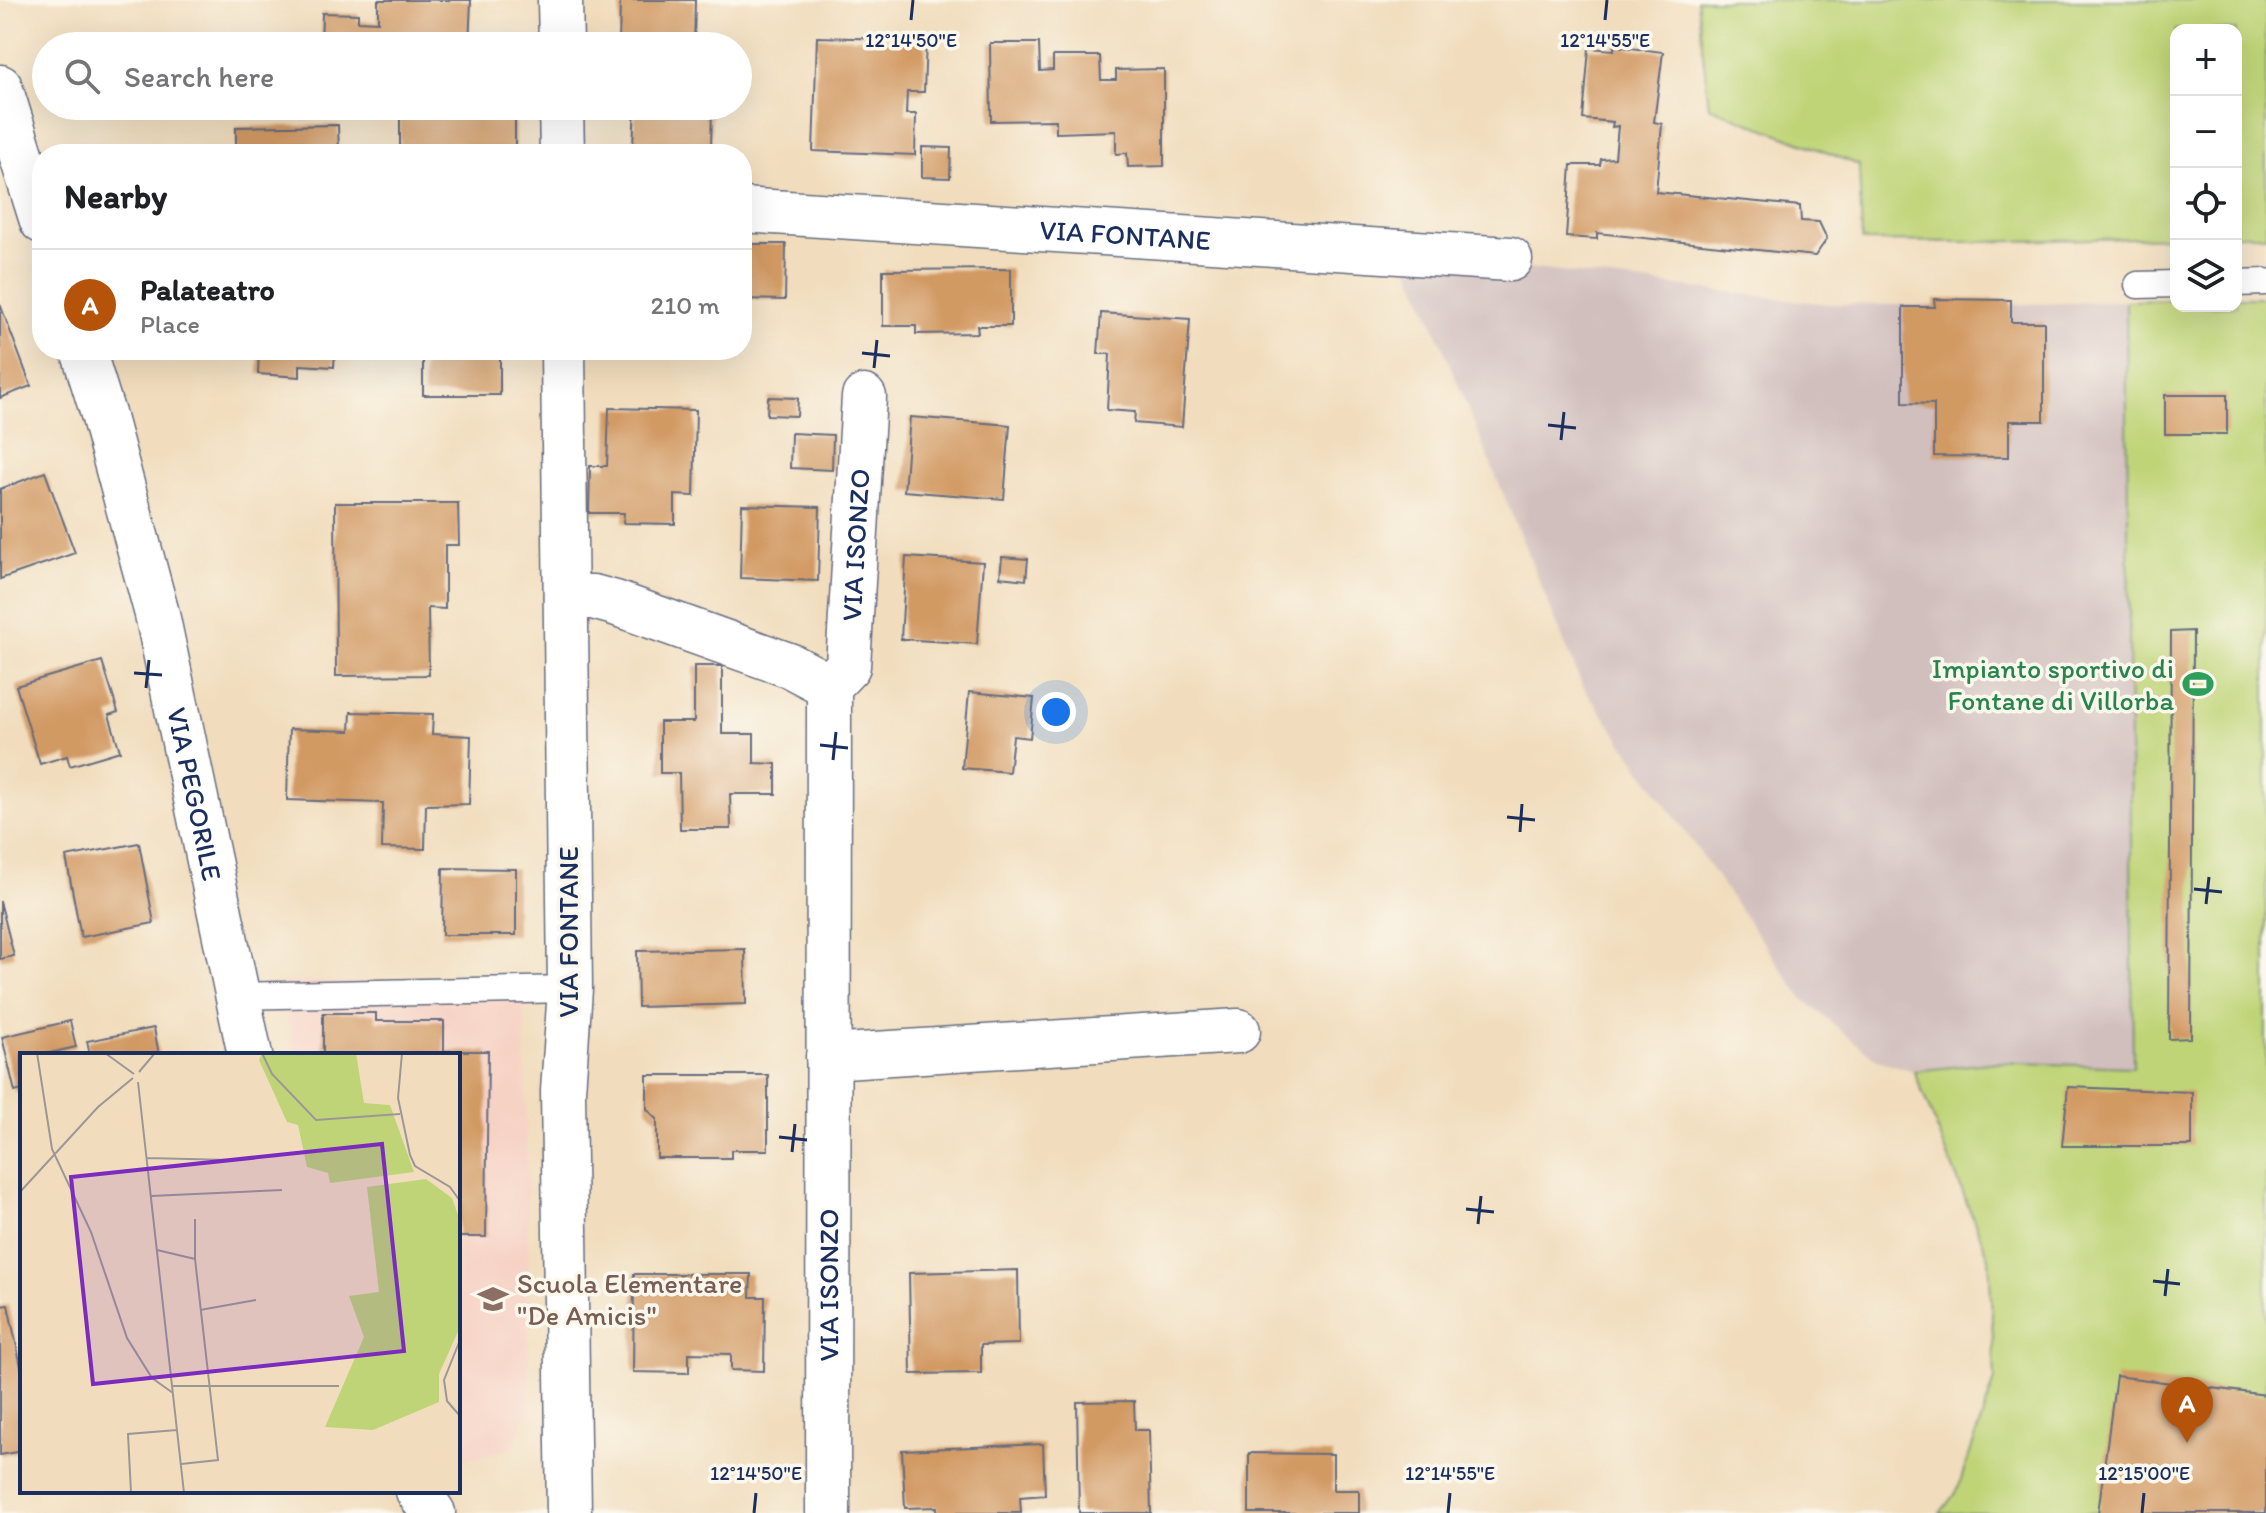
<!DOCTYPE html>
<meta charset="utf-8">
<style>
:root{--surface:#fff;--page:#f2f2f2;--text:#202124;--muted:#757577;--line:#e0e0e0;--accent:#b45309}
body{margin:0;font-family:Itim,sans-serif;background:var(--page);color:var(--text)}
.controls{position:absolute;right:24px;top:24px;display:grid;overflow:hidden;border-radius:16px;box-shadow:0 8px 32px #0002}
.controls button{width:72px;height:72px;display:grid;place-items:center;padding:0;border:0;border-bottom:2px solid var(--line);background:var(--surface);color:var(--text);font:40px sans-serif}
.you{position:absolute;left:1056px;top:712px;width:28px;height:28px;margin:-20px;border:6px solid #fff;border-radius:50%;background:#1a73e8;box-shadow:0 0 0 12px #1a73e833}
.badge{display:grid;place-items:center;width:52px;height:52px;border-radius:50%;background:var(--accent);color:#fff;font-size:26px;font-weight:700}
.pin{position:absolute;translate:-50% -66px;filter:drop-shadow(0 2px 4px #0008)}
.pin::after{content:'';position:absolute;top:42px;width:28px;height:24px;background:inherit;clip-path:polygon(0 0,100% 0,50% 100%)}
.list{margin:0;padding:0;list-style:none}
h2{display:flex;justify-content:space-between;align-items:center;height:104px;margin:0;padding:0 32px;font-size:34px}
h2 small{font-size:26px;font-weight:400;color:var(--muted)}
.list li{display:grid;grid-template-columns:52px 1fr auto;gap:24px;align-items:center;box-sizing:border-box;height:112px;padding:0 32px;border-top:2px solid var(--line)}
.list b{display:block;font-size:30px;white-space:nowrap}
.list p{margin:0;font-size:26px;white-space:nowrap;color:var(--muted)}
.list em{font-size:26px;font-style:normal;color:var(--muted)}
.icon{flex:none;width:44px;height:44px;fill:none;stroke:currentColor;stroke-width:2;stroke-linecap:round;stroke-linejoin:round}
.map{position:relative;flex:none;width:2266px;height:1513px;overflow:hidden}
.search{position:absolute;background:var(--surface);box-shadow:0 8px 32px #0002;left:32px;top:32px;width:720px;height:88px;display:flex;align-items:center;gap:20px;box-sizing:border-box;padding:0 28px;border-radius:44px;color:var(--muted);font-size:30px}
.panel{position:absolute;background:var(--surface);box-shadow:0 8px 32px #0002;left:32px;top:144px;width:720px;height:216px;border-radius:32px}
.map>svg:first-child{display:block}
.built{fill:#f6d2c4}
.industrial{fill:#d1bfbe}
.green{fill:#bfd477;stroke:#6d826a;stroke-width:2}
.building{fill:#d29a64}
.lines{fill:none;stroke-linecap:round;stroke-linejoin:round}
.lane-casing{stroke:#666c7f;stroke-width:29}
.street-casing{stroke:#666c7f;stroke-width:47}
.secondary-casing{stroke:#666c7f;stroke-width:47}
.lane{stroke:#fff;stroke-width:26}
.street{stroke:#fff;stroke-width:44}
.secondary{stroke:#fff;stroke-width:44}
.ticks{fill:none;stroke:#1b2f5e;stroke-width:3}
.labels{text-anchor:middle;stroke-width:7;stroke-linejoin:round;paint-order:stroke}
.street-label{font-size:28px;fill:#1b2f5e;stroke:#fbf7ec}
.leisure-label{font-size:28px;fill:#27864d;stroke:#fbf7ec;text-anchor:end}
.education-label{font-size:28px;fill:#785e54;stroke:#fbf7ec;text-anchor:start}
.inset-road{fill:none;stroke:#9b9797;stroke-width:2}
.view{fill:#7b2cbf;fill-opacity:0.15;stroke:#7b2cbf;stroke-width:4}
.inset-edge{fill:none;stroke:#1b2f5e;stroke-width:4}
.ticks-label{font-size:20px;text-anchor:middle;fill:#1b2f5e;stroke:#fbf7ec;stroke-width:7;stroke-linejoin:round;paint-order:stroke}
</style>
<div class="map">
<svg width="2266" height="1513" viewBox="0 0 2266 1513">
<rect width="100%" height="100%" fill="#fbf7ec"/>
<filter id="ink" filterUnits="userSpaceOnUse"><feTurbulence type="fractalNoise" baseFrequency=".0125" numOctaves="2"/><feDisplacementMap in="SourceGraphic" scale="16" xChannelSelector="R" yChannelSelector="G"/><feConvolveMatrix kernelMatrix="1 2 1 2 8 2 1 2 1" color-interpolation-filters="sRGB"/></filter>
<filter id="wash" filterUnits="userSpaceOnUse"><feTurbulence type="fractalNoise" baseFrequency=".006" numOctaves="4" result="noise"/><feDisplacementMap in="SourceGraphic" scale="32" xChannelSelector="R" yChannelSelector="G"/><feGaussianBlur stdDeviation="1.8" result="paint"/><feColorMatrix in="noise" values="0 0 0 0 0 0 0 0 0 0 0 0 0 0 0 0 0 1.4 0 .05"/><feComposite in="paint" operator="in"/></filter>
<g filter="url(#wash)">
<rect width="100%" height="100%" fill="#f1ddbd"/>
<!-- built -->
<path class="built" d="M523 981 528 1199 529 1410 512 1448 459 1462 458 1055H295L280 982Z"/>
<!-- industrial -->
<path class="industrial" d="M1408 263 1511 266 1828 304 1973 306 2126 301 2133 1067 1997 1062 1914 1071 1877 1060 1802 998 1582 685Z"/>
<!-- green -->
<path class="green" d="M1697 0H2266V235H2236V30H2176V237L1972 242 1862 241 1859 165 1709 107Z
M2236 298H2266V1513H1940L1957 1491 1995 1380 1989 1258 1914 1071 1997 1062 2133 1067 2126 301 2176 300V306H2236Z"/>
<g id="blocks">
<!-- building -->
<path class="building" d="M378 0H471L469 46H321L322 13 358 14V21L378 22Z
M620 0H695L694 46H619Z
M817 37 926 40 924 92H907L906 114H916L915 155 813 151Z
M990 43H1039L1040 71 1053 70V56H1100L1101 80H1116V70L1164 69V166L1128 167 1127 153 1116 154V131L1056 133V120L991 121Z
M1614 46 1663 52 1654 122 1662 124 1656 192 1800 206 1801 221 1819 222 1827 239 1815 256 1597 233V239L1566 237 1571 165H1600L1601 159 1615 158 1618 126 1612 127 1613 122 1583 119 1589 48 1614 50Z
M635 106H712L711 149 633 146Z
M400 109 515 110V154H400Z
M338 125 339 154H236V127Z
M922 147 951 148 950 178 922 177Z
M742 244H786L785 300 742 299Z
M1011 269V326H977L978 333 916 334V326H883V270Z
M1934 299 2011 300V322H2044V421H2009V457L1934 456V404L1903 403V307H1935Z
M0 304 31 386 0 398Z
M1101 313 1190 319 1182 427 1134 423 1135 412 1107 410 1110 354H1098Z
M259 350H335L334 367 300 365V377L258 374Z
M423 350H500V395H423Z
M2165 395H2227V434H2165Z
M768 397 798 398 797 416 767 415Z
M609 408 696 410 694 496 675 495V524L623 523 624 513H589L590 466H607Z
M910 417 1010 425 1004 499 904 491Z
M791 433 833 435 832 470 790 468Z
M45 472 75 553 0 579V489Z
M335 503H458L459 545H445V609L428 608 429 675 336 676Z
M742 505 820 507 818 581 740 578Z
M906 557 983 562 977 644 901 639Z
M1002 557 1028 559 1026 580 1000 577Z
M2193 631 2191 1038 2169 1039 2171 632Z
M102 661 118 712 109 715 120 751 70 766 67 756 40 764 16 686Z
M694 666H722V734H754V763L776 764V794H730L731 829H680L679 773H660V722H694Z
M969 692 1034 698 1030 738 1013 736 1009 772 962 768Z
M351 712 433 714 432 734 471 736 469 804 426 805 425 849 382 848 383 803 287 800 289 729 350 731Z
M139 843 154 923 81 937 66 857Z
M443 868 516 869V935H442Z
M0 901 14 956 0 959Z
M745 949 746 1004 638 1007 637 951Z
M323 1013H376V1021H444V1051H488L486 1237H458V1055H323Z
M70 1021 76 1047 41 1055H22V1090L15 1092 2 1037Z
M154 1028 159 1055H90L87 1041Z
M647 1075H768V1150H731V1158H657V1119L647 1109Z
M2068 1087 2192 1092V1146H2062Z
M1018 1270 1019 1344 981 1345V1373L911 1374 909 1273Z
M634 1274H751L750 1297H765L764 1371 731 1370V1354L689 1353V1373L633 1372Z
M8 1305 22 1371V1451L0 1455V1306Z
M2116 1376 2266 1395V1513H2098Z
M1134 1401 1135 1430H1149L1151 1513H1079L1077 1402Z
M1043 1444 1045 1495 1020 1497 1021 1513H937V1507L905 1508 902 1450Z
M1249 1453 1333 1454V1490H1359V1513H1249Z"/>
</g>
</g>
<g filter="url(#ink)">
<use href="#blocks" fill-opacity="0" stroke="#666c7f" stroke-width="2"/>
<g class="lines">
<!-- lane casing -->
<g class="lane-casing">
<path id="lane" d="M2236 283 2266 282
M2138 285 2176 284
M237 996 570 989"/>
</g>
<!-- street casing -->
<g class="street-casing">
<g id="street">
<path id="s1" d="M742 210 1510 259"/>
<path d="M566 597H593L615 603 791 666 829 686"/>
<path d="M828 1057 1238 1031"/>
<path id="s2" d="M828 1513 829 686 848 666 864 397"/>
</g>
</g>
<!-- secondary casing -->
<g class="secondary-casing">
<g id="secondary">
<path d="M560 0 561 46"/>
<path d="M0 87 42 221"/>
<path d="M561 106 562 154"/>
<path id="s3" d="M83 350 103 414 157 614 250 1055"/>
<path d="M563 350 570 989 563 1091 569 1513"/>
<path d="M418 1491 433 1513"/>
</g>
</g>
<!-- lane -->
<use href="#lane" class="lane"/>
<!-- street -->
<use href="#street" class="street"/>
<!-- secondary -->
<use href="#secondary" class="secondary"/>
</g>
</g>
<!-- ticks -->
<path class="ticks" d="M911 20 913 0M1605 20 1607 0M862 353 890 356M874 368 877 340M1548 425 1576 428M1561 440 1564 412M134 673 162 675M146 688 149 660M820 745 848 748M833 760 836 732M1507 817 1535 820M1520 832 1522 804M2194 889 2222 892M2206 904 2209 877M779 1137 807 1140M792 1152 795 1124M1466 1209 1494 1212M1478 1224 1481 1196M2153 1281 2180 1284M2165 1296 2168 1269M754 1513 756 1493M1448 1513 1450 1493M2142 1513 2144 1493"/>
<!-- icons -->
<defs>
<g id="stadium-bare" transform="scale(2.4)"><path d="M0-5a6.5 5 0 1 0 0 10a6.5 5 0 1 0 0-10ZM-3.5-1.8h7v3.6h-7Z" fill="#2e9e5b" stroke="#fbf7ec" stroke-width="2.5" paint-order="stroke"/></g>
<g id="school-bare" transform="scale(2.4)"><path d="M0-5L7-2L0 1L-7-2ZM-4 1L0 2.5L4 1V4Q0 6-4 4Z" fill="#8d6e63" stroke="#fbf7ec" stroke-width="2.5" paint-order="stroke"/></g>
</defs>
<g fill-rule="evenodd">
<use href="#stadium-bare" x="2198" y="684"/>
<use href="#school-bare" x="493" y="1299"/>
</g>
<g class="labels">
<!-- street labels -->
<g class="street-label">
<text dy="10" stroke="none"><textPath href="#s1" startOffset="384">VIA FONTANE</textPath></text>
<text dy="10" stroke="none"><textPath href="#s2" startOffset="976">VIA ISONZO</textPath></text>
<text dy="10" stroke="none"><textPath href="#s3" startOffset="458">VIA PEGORILE</textPath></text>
<text transform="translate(568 932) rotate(-90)" y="10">VIA FONTANE</text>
<text dy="10" stroke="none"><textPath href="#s2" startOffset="228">VIA ISONZO</textPath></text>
</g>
<!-- leisure labels -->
<g class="leisure-label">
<text x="2174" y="678">Impianto sportivo di<tspan x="2174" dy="32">Fontane di Villorba</tspan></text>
</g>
<!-- education labels -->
<g class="education-label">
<text x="517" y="1293">Scuola Elementare<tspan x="517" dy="32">"De Amicis"</tspan></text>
</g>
</g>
<!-- overview -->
<g transform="translate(20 1053)">
<rect width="440" height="440" fill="#f1ddbd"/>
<path d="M242 0H336L344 50 370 52 394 119 310 130 308 120 287 114 278 72 267 69 239 7ZM406 126 432 145 440 168V274L419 321V349L353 377 305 374 344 284 329 243 359 239 347 134Z" fill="#bfd477"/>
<path class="inset-road" d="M17 0 32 96 71 179 107 285 132 325 153 340M85 0 114 21M242 0 252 21 296 67 380 61M382 0 378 45 390 102 395 113 430 134 440 148M119 19 135 0M118 29 164 440M127 105 210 107M0 139 78 54 113 25M131 143 262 137M137 197 175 206M180 257 236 247M440 287 424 327 427 348 440 363M152 333H319M161 411 198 407 175 206V166M111 440 108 381 157 377"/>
<path class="view" d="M362 91 384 298 73 331 51 124Z"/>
<rect width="440" height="440" class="inset-edge"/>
</g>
<g class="ticks-label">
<text x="911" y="47">12°14'50"E</text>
<text x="1605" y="47">12°14'55"E</text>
<text x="756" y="1480">12°14'50"E</text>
<text x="1450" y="1480">12°14'55"E</text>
<text x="2144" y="1480">12°15'00"E</text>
</g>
</svg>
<div class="controls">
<button>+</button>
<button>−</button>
<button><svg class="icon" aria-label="locate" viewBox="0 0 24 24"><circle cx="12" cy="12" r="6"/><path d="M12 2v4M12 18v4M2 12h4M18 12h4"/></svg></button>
<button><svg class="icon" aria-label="layers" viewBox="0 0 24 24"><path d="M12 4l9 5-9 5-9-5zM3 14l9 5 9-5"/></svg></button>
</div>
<div class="you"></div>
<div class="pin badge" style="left:2187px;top:1443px">A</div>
<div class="search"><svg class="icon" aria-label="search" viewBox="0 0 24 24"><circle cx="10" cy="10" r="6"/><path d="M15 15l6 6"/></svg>Search here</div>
<section class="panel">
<h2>Nearby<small></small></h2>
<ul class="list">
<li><span class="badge">A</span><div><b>Palateatro</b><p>Place</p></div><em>210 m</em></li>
</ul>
</section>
</div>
